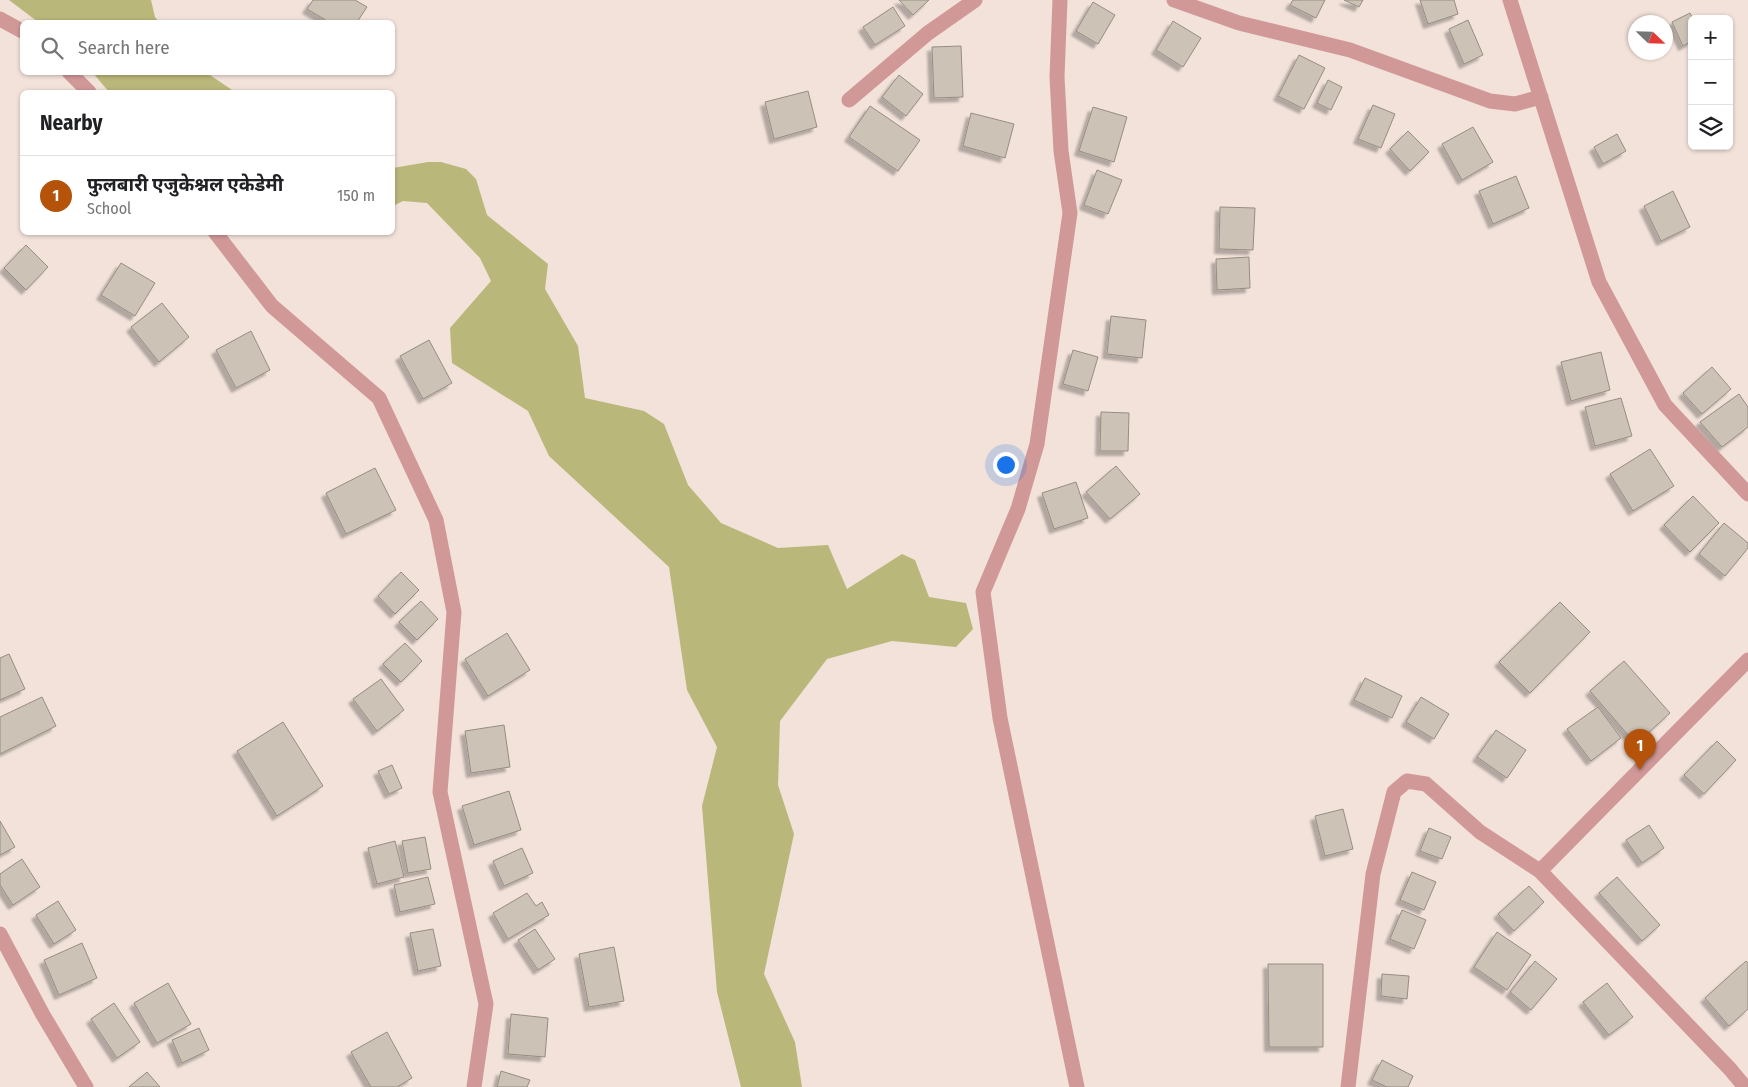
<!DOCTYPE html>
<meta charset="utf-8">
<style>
:root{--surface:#fff;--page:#f2f2f2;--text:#202124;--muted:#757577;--line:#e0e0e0;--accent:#b45309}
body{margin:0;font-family:"Fira Sans Condensed","Noto Sans Devanagari",sans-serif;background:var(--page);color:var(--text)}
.controls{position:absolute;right:15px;top:15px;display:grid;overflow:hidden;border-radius:8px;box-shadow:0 1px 4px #0004}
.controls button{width:45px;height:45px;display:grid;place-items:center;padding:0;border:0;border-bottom:1px solid var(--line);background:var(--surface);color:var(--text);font:25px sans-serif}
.compass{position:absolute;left:1628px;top:15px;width:45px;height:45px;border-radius:50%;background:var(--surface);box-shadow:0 1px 4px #0004;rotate:113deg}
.you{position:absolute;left:1005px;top:464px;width:18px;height:18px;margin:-12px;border:4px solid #fff;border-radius:50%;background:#1a73e8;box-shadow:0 0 0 8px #1a73e833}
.badge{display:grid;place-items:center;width:32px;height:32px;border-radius:50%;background:var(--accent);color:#fff;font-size:16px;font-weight:700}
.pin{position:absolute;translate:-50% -41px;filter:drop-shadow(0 1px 2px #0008)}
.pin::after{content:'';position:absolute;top:26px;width:18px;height:15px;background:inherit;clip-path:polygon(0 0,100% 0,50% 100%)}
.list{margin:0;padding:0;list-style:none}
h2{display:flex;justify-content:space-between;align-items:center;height:65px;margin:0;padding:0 20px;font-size:21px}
h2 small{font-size:16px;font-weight:400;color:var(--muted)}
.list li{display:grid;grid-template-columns:32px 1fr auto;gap:15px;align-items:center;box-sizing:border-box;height:80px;padding:0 20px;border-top:1px solid var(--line)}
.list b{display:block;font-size:19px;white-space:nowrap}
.list p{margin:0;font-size:16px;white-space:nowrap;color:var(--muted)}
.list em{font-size:16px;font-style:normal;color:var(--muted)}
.icon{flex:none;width:28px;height:28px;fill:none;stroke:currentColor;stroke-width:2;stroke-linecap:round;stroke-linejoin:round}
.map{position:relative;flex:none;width:1748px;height:1087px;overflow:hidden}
.search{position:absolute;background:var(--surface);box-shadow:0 1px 4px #0004;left:20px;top:20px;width:375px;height:55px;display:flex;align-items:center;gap:12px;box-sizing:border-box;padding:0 18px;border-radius:8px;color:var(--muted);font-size:19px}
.panel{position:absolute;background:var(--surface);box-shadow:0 1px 4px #0004;left:20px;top:90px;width:375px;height:145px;border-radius:8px}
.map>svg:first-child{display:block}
.green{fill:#b9b779}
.building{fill:#ccc3b6;stroke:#968d81;filter:url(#shadow)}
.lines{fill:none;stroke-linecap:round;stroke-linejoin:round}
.lane{stroke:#d19898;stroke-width:15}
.street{stroke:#d19898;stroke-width:15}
</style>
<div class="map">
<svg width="1748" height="1087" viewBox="0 0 1748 1087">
<defs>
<filter id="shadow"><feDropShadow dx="-4.5" dy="4.5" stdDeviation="1" flood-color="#0004"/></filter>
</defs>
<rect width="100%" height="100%" fill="#f2e2da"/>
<!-- green -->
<path class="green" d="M9 0H151L155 17 159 22H38Z
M93 73H207L235 92H109Z
M428 162H441L466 169 476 179 487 215 548 264 545 289 578 346 585 398 644 411 664 424 688 485 721 523 778 548 828 545 847 589 902 554 915 560 929 597 966 603 973 629 956 647 892 641 827 659 780 721 778 785 794 834 764 974 795 1042 802 1087H741L717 992 702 806 717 747 687 690 669 567 549 456 528 411 452 363 450 328 491 281 480 258 427 203 403 201 393 206V168Z"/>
<!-- building -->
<path class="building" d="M313 0H355L367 7 357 22H329L307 9Z
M899 0H929L913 15Z
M1293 0H1325L1316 18 1290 5Z
M1344 0H1363L1359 7Z
M1420 0H1454L1458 14 1428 24Z
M1093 2 1115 15 1098 44 1076 31Z
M893 7 905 26 875 45 863 27Z
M1690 13 1693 19 1692 41 1683 46 1672 22Z
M1468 20 1483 55 1464 64 1449 29Z
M1173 21 1201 38 1183 67 1156 50Z
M961 46 963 97 934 98 932 47Z
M1299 55 1325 68 1304 109 1278 96Z
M899 75 923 94 906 116 882 97Z
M1328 80 1342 87 1331 110 1317 103Z
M808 91 817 127 774 139 765 102Z
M1373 105 1395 114 1381 148 1358 139Z
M870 106 920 140 898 171 849 137Z
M1093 107 1127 117 1114 162 1079 151Z
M971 113 1014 124 1005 158 963 146Z
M1473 127 1493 162 1462 180 1442 144Z
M1408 131 1429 152 1410 171 1390 149Z
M1617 134 1626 151 1603 164 1594 147Z
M1097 170 1122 180 1108 214 1084 205Z
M1516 176 1529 208 1493 224 1479 191Z
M1673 191 1690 227 1661 241 1644 206Z
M1220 207 1255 208 1253 250 1219 249Z
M26 245 48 267 26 290 4 268Z
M1249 257 1250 288 1217 290 1216 259Z
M121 263 155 283 135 316 101 295Z
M162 303 189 337 159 362 131 327Z
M1111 316 1146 320 1142 358 1107 354Z
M251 331 270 370 236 388 216 350Z
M429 340 452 383 423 399 400 356Z
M1073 350 1098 357 1088 391 1063 384Z
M1601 352 1610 390 1571 401 1561 362Z
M1712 367 1731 389 1702 414 1683 393Z
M1739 394 1748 407V427L1722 447 1700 422Z
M1621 398 1632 436 1595 446 1585 407Z
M1101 412 1129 413 1128 451H1100Z
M1650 449 1674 486 1633 511 1610 474Z
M1116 466 1140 494 1110 519 1086 492Z
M375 468 396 510 346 534 326 493Z
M1076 482 1088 518 1054 529 1042 493Z
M1693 496 1719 523 1690 552 1664 525Z
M1724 523 1748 543V548L1725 576 1699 554Z
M401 572 419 590 395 614 378 596Z
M421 601 438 619 417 640 399 622Z
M1560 602 1590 632 1530 693 1499 662Z
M507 633 530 670 488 696 465 659Z
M405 643 422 661 401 682 383 664Z
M9 654 25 689 0 700V658Z
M1624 661 1670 713 1636 744 1590 691Z
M1365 678 1402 696 1392 718 1354 700Z
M381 679 404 710 377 731 353 699Z
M42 697 56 726 0 754V717Z
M1421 697 1449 714 1434 739 1406 722Z
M1598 707 1621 738 1591 761 1567 729Z
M283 722 323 786 277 816 237 751Z
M504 725 510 767 471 773 465 731Z
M1496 730 1526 750 1507 778 1477 757Z
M1717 741 1736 760 1704 794 1684 775Z
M392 765 402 788 389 794 378 771Z
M509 791 521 830 474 845 462 806Z
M1343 809 1353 849 1325 856 1315 816Z
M0 821 15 847 0 855Z
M1649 825 1664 848 1642 863 1626 840Z
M1429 828 1451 837 1442 859 1420 851Z
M425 837 431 869 408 873 402 841Z
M395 841 404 877 377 884 368 848Z
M522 848 533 873 504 886 493 861Z
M22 859 40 887 13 905 0 885V874Z
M1412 872 1436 882 1424 910 1400 900Z
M428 877 435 904 400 912 394 885Z
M1617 877 1660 925 1642 941 1599 893Z
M1529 886 1544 902 1514 931 1498 914Z
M527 893 536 906 542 902 549 915 508 939 493 913Z
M58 901 76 930 54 944 36 915Z
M1402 910 1426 920 1414 949 1390 939Z
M433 929 441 966 418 971 410 933Z
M535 929 555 959 538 970 518 940Z
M1497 932 1531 955 1507 990 1474 967Z
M82 943 97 978 59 995 44 960Z
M614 947 624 1001 589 1007 579 954Z
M1535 961 1557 979 1531 1010 1510 992Z
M1746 961 1748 963V1009L1729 1026 1705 998Z
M1268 964H1323V1047H1269Z
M1382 974 1409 976 1407 999 1381 996Z
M168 983 191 1024 157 1043 134 1003Z
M1607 983 1633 1017 1609 1035 1583 1002Z
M114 1003 140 1042 117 1058 91 1019Z
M511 1014 548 1018 545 1057 508 1054Z
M199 1028 209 1050 182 1063 172 1040Z
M387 1032 412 1078 397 1087H371L351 1052Z
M1382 1060 1413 1076 1408 1087H1387L1372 1080Z
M501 1071 530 1080 527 1087H497Z
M147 1072 160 1087H129Z"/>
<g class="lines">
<!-- lane -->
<path class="lane" d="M849 100 928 33 975 0"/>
<!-- street -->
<path class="street" d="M1060 0 1057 77 1061 151 1070 213 1037 444 1018 509 983 592 1000 718 1077 1087
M1174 0 1239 23 1350 50 1490 101 1515 104 1541 97
M1510 0 1599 282 1665 405 1748 494
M0 19 22 31
M69 72 89 92
M215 232 272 306 379 398 436 520 454 612 440 792 486 1004 474 1087
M0 934 43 1015 86 1087
M1348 1087 1373 874 1394 792 1407 781 1426 784 1480 832 1540 871
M1745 1087 1730 1069 1540 871 1748 660"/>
</g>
</svg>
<div class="controls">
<button>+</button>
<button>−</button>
<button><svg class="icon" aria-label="layers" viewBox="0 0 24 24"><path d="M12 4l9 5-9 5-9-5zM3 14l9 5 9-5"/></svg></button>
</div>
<svg class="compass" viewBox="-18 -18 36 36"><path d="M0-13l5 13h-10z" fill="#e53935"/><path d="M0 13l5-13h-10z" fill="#757577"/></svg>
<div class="you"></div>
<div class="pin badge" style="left:1640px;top:770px">1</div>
<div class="search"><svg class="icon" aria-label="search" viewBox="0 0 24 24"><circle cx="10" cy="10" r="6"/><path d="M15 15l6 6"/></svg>Search here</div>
<section class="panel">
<h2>Nearby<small></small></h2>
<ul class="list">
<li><span class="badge">1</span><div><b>फुलबारी एजुकेश्नल एकेडेमी</b><p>School</p></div><em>150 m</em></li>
</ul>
</section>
</div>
